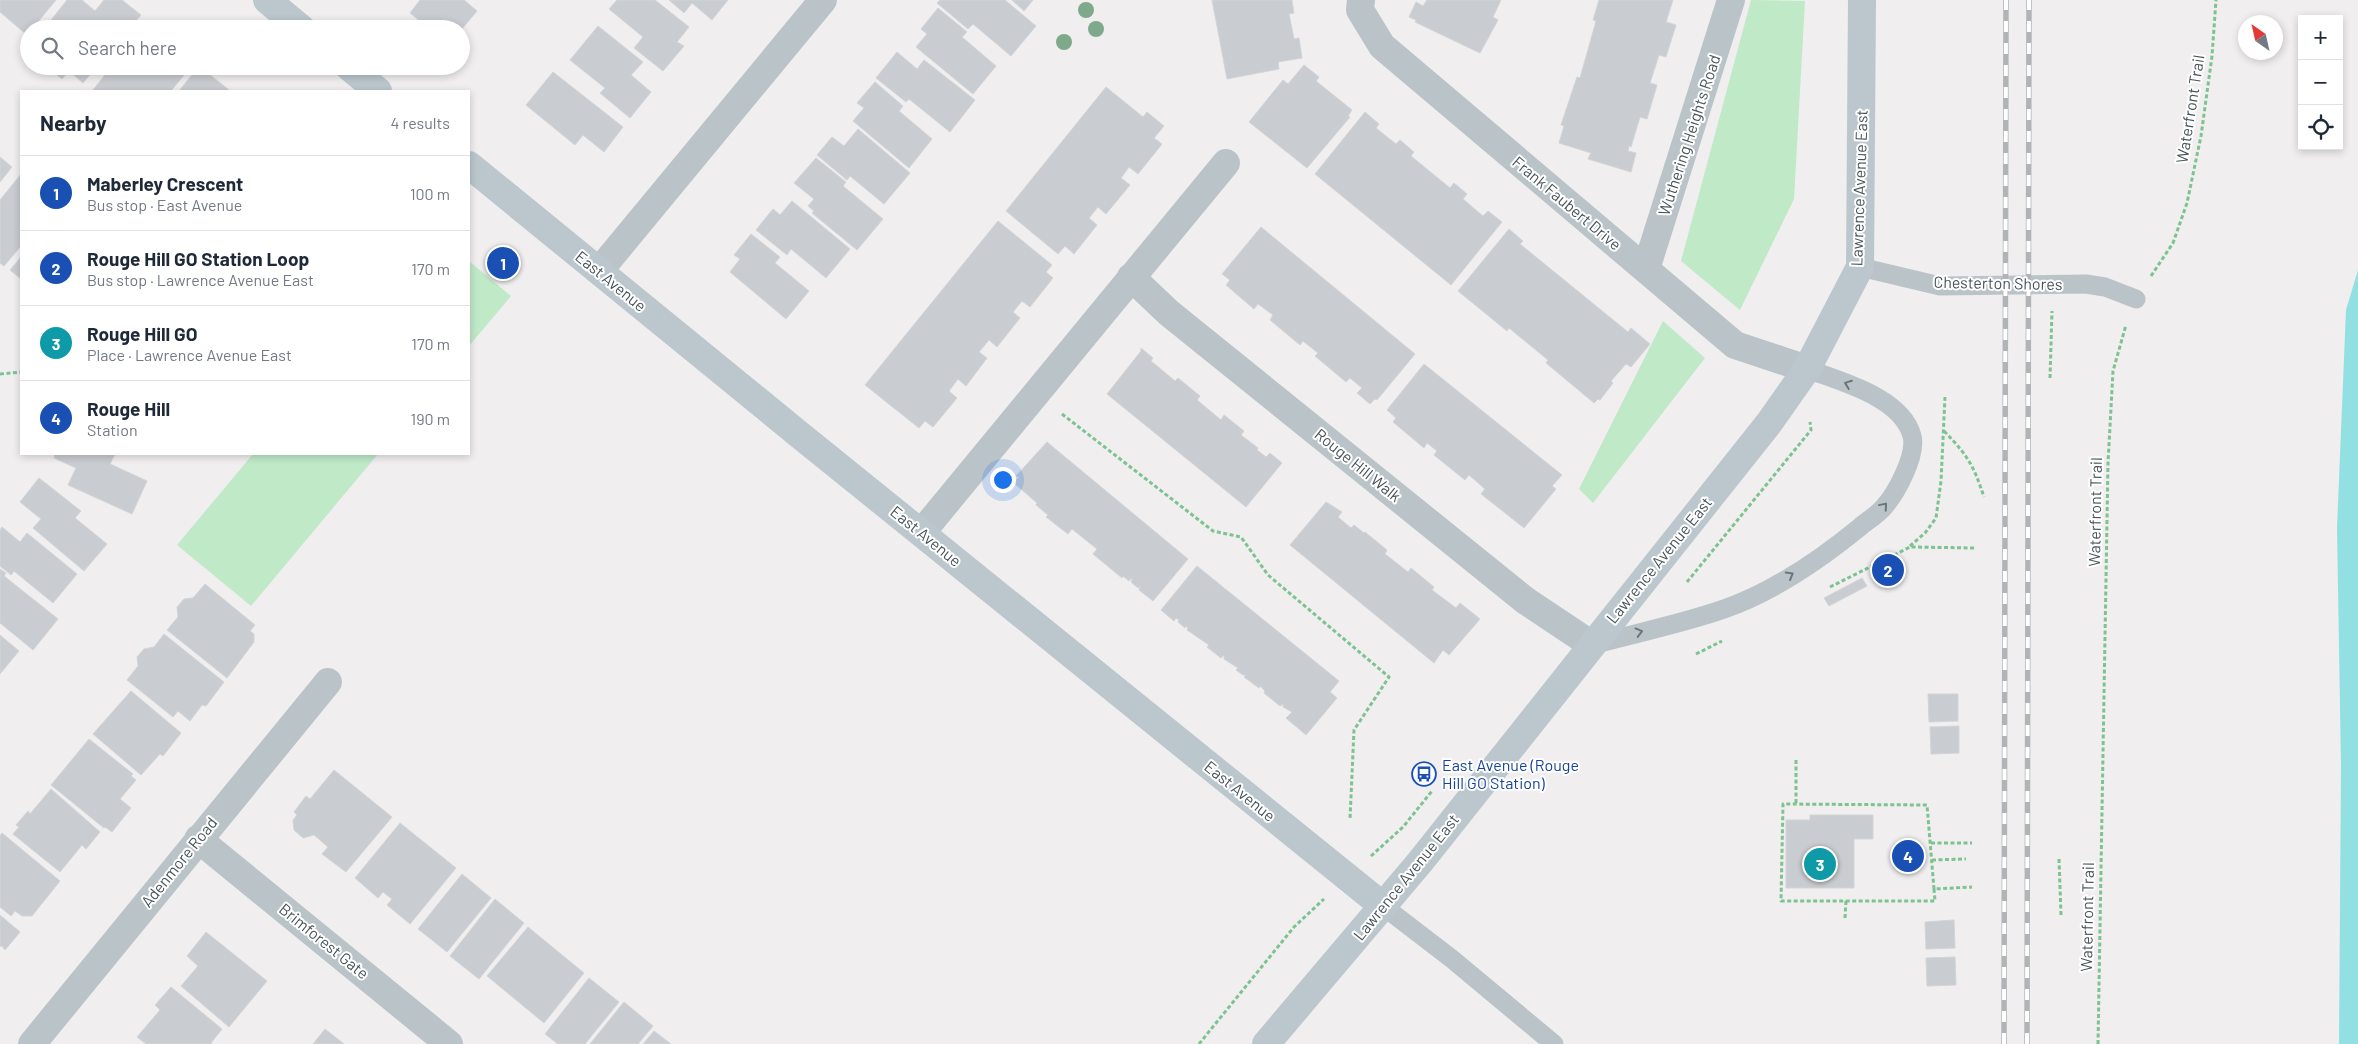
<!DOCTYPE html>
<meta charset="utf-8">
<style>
:root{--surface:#fff;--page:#f6f6f7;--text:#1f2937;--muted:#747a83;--line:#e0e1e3;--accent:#ea580c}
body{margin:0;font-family:Barlow,sans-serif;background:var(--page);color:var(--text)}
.controls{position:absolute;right:15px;top:15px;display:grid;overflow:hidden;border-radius:0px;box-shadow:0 2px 8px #0003}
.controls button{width:45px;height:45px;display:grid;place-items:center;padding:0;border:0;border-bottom:1px solid var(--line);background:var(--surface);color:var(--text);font:25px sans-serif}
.compass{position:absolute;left:2238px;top:15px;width:45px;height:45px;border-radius:50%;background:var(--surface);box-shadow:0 2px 8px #0003;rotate:326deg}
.you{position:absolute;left:1002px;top:479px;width:18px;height:18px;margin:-12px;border:4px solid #fff;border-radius:50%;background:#1a73e8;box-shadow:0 0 0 8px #1a73e833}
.badge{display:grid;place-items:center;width:32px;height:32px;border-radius:50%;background:var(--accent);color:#fff;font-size:16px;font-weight:700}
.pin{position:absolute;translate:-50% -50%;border:2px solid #fff;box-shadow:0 1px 5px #0006}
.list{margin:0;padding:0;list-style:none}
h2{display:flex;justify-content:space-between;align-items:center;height:65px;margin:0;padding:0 20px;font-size:21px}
h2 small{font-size:16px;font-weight:400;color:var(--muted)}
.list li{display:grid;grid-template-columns:32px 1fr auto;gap:15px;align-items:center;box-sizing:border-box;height:75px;padding:0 20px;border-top:1px solid var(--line)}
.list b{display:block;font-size:19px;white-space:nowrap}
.list p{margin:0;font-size:16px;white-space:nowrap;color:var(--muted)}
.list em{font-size:16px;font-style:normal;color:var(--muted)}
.icon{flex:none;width:28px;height:28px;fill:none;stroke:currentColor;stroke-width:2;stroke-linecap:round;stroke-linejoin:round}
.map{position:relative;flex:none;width:2358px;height:1044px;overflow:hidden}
.search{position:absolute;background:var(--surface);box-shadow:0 2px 8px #0003;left:20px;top:20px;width:450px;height:55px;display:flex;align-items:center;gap:12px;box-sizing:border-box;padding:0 18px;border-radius:28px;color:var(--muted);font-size:19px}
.panel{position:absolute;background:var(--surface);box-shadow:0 2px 8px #0003;left:20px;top:90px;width:450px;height:365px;border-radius:0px}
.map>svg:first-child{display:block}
.green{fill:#c0e9c8}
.water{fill:#92e0e1}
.building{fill:#c9ccd0;stroke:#d2d5d8}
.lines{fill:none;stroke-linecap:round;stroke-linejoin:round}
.path{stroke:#7dc392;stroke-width:3;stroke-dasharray:4 2.5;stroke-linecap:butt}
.lane{stroke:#bac4c8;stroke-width:19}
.street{stroke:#bac4c8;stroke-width:28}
.secondary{stroke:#bbc7cd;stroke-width:28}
.rail-casing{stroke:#b0b4b7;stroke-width:5.5}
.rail{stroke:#fff;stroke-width:4;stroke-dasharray:11;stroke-linecap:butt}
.tree{fill:#7ea98a}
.oneway{stroke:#6a767a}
.labels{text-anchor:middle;stroke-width:4;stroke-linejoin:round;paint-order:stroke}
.street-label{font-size:16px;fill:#485458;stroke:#fff}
.transit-label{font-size:16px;fill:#164399;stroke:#fff;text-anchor:start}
</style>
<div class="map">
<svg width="2358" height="1044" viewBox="0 0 2358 1044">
<rect width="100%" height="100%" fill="#f0eeee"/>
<!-- green -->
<path class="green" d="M1751 0 1805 1 1794 199 1740 310 1681 261Z
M469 261 511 296 469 346Z
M1663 321 1705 358 1593 503 1579 489Z
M253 454H378L251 606 177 545Z"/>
<!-- water -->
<path class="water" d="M2358 270V1044H2339L2341 765 2337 528 2346 310Z"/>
<!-- building -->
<path class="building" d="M0 0H56L32 29H29L27 35 0 12Z
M67 0H82L95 11 104 0H122L141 15 129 29H44Z
M420 0H464L477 11 461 30 430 29 410 13Z
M617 0H655L689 27 677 42 684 46 663 71 634 48 643 37 609 9Z
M669 0H728L712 20 692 3 684 13Z
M940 0H1005L1036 26 1011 56 973 24 968 29 937 3Z
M1012 0H1033L1024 11Z
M1212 0H1292L1294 13 1289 14 1294 39 1299 38 1302 58 1278 62 1279 69 1227 79Z
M1427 0H1501L1493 17 1498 20 1480 53 1415 22 1416 20 1409 17 1416 2 1423 6Z
M1599 0H1673L1666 22 1676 25 1666 57 1659 55 1650 83 1657 85 1647 119 1640 117 1631 147 1629 146 1628 151 1636 153 1631 172 1588 159 1591 153 1559 143 1564 126 1561 125 1577 77 1580 78 1596 21 1593 20Z
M938 8 967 32 962 37 996 66 973 94 916 47 927 34 921 29Z
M145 20 146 21 156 29H138Z
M598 26 643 62 631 75 651 92 630 118 600 93 605 88 570 60Z
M897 52 917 69 924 60 975 100 950 132 909 99 906 102 876 78Z
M1304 65 1319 77 1316 81 1352 110 1348 116 1350 117 1307 168 1249 122 1283 80 1288 84Z
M46 66H97L83 83 69 71 62 79Z
M112 66H173L184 75 171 91H95L93 90Z
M199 66 229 90 228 91H179Z
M553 72 623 127 604 152 583 135 575 145 526 105Z
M875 82 903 106 899 111 932 139 909 168 853 121 864 108 857 103Z
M1106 87 1143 117 1147 112 1164 126 1154 138 1162 144 1138 174 1129 167 1121 178 1130 185 1106 214 1098 207 1089 218 1097 225 1074 254 1065 246 1058 254 1006 211Z
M1365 112 1379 124 1376 128 1396 144 1400 140 1414 152 1411 156 1450 188 1454 183 1467 194 1463 199 1483 216 1488 211 1502 222 1451 285 1315 174Z
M858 129 910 173 884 204 850 176 847 180 817 155 832 137 844 146Z
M0 157 12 167 0 182Z
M816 158 846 182 843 186 883 219 857 250 812 213 814 211 808 206 814 199 794 183Z
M21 174V246L4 266 0 263V200Z
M792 201 850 249 826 278 791 249 787 255 756 230 773 209 780 215Z
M998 221 1052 265 1046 272 1053 278 1030 307 1022 301 1013 312 1020 318 997 347 989 340 979 352 987 358 966 386 958 379 949 391 957 398 933 427 925 421 919 428 865 385Z
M1261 227 1415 354 1377 400 1375 399 1370 404 1357 393 1362 388 1350 378 1346 382 1315 356 1318 353 1303 341 1300 345 1270 320 1273 315 1258 304 1254 309 1226 285 1230 280 1222 274Z
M1509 229 1523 241 1520 244 1628 332 1631 328 1650 344 1631 367 1626 364 1611 381 1613 383 1600 400 1598 399 1594 403 1546 363 1548 360 1509 328 1507 331 1458 291Z
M751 234 780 257 775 263 809 291 786 319 730 272 740 259 734 255Z
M21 257V279L10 270Z
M1141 348 1153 358 1151 361 1175 381 1178 378 1200 396 1197 400 1221 420 1224 415 1244 431 1241 435 1258 448 1257 450 1266 457 1270 453 1282 463 1246 507 1107 394 1141 351Z
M1424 364 1562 475 1552 486 1556 489 1524 528 1481 494 1485 489 1469 475 1465 480 1434 455 1437 451 1427 443 1424 448 1393 422 1396 418 1387 410Z
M1047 442 1188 559 1153 601 1139 590 1140 586 1138 588 1131 582 1132 580 1131 578 1129 581 1123 576 1122 578 1093 554 1097 549 1072 529 1068 534 1046 517 1048 515 1036 505 1037 503 1014 483 1019 477 1016 476Z
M55 454H115L110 464 147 481 132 514 68 485 76 468 54 458Z
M39 478 81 511 75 518 107 544 84 571 33 528 41 519 20 502Z
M1326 502 1342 512 1338 517 1351 528 1354 525 1364 533 1365 532 1387 550 1385 554 1408 572 1411 568 1434 587 1432 590 1456 608 1460 603 1480 619 1449 655 1443 650 1434 663 1290 545Z
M2 527 20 542 27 533 77 574 53 603 14 571 11 575 0 566V530Z
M1197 566 1339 681 1330 692 1337 698 1306 735 1286 718 1292 712 1283 707V704L1280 706 1264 693 1265 691 1260 686 1259 688 1244 677 1246 675H1243L1236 670 1238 668 1224 659V655L1221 658 1207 647 1209 645 1187 630 1188 628 1186 626 1185 628 1178 622 1179 620 1176 618 1174 621 1161 610Z
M0 569 6 573 4 576 58 619 33 650 0 623Z
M1862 578 1867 586 1829 606 1824 598Z
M205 584 255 625 250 631 254 634V642L227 678 167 630 178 617 177 607 184 599 193 598Z
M164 634 224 682 206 706 202 705 190 721 178 711 173 717 127 680 138 666 137 657 144 649 154 647Z
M0 635 19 651 0 674Z
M131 691 181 733 163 756 160 754 141 775 93 734Z
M1928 694H1958V721L1929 722Z
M1959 726V753L1931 754 1930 727Z
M89 739 133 774 131 776 136 780 120 799 131 808 112 832 105 827 104 828 51 785Z
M334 770 392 817 346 872 322 854 328 847 314 835 303 838 294 830 293 820 297 815 294 812 306 796 310 799Z
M51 789 100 832 86 849 82 845 60 872 13 834 19 827 16 825 28 811 30 814Z
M1810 815H1873V839H1854V888H1786V820H1810Z
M400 823 456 868 410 924 387 905 392 899 383 892 378 898 355 878Z
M2 833 60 881 32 916H22L15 911 11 916 0 907V836Z
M462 874 491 898 447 952 418 929Z
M495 899 524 923 479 979 450 956Z
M0 915 20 932 5 950 1 945 0 947Z
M1954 920 1955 948 1926 949 1925 922Z
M528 927 584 973 544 1023 487 976Z
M206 932 267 981 229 1027 181 986 198 966 187 956Z
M1955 957 1956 985 1927 986 1926 958Z
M589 978 619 1002 585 1044H558L545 1034Z
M171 987 222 1029 211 1043 212 1044H146L137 1037 160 1010 155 1005Z
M624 1002 653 1026 638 1044H590Z
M325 1029 344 1044H313Z
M654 1031 671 1044H643Z"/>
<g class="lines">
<!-- path -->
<path class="path" d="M2151 276 2173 243 2187 203 2201 136 2212 56 2216 0
M0 374 21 372
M2050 378 2052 311
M1062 414 1213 531 1241 537 1268 575 1389 677 1354 730 1350 819
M1944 431C1968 456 1973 464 1984 497
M1910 546 1925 533 1936 518 1941 481 1945 397
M1687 582 1811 430 1810 422
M1830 587 1910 547 1975 548
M1696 654 1722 641
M1796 760V805
M1931 843H1972
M1371 856 1403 827 1432 791
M2059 859 2061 915
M1932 860 1966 859
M1934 889 1927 805 1783 804 1781 901H1935L1934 889 1972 887
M1845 918 1846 901
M1199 1044 1294 927 1324 899
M2098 1044 2108 463 2113 371 2126 325"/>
<!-- lane -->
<path class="lane" d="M1860 267 1940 286 2086 284 2105 287 2136 299
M1592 645C1636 633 1681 624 1724 609 1771 593 1822 558 1860 527 1867 521 1877 515 1883 508 1896 494 1917 455 1912 436 1902 397 1839 381 1807 369
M1383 906 1452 959 1554 1044"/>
<!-- street -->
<path class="street" d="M1361 0 1360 10 1382 46 1735 345 1807 369
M1646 269 1731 0
M599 271 823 0
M1131 277 1169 313 1526 601 1592 645
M922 532 1226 163
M198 839 449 1044
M32 1044 328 682"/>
<!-- secondary -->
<path class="secondary" d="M267 0 302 29
M348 66 378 91
M469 165C772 414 1078 660 1383 906
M1266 1044 1420 862 1769 423 1807 369 1860 267 1862 0"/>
<!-- rail casing -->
<g class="rail-casing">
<path id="rail" d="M2004 1044 2006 0
M2027 1044 2029 0"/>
</g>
<!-- rail -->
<use href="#rail" class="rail"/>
</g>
<!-- trees -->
<g class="tree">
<circle cx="1086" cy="10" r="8"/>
<circle cx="1096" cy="29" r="8"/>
<circle cx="1064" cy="42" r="8"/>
</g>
<!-- one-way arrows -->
<defs><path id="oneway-chevron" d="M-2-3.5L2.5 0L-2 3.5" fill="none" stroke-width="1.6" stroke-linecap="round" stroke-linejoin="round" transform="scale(1.25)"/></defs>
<g class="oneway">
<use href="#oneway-chevron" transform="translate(1848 384) rotate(-159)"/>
<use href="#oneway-chevron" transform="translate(1884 506) rotate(-50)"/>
<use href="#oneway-chevron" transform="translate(1790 575) rotate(-30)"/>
<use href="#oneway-chevron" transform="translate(1639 632) rotate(-15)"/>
</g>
<!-- icons -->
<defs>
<g id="bus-ring" transform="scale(1.25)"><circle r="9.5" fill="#fff" stroke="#1a4fb4" stroke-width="1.5"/><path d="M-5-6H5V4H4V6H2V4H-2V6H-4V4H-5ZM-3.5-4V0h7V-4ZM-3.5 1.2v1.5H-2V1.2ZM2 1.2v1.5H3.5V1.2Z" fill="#1a4fb4"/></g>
</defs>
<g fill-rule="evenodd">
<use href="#bus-ring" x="1424" y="774"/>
</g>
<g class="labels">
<!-- street labels -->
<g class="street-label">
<text transform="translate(2190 109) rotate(-81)" y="6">Waterfront Trail</text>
<text transform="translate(1689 135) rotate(-72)" y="6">Wuthering Heights Road</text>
<text transform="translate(1859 188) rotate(-88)" y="6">Lawrence Avenue East</text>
<text transform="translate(1567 203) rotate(40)" y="6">Frank Faubert Drive</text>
<text transform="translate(611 281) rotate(39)" y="6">East Avenue</text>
<text transform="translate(1998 283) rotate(1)" y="6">Chesterton Shores</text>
<text transform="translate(1358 465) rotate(39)" y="6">Rouge Hill Walk</text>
<text transform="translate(2095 512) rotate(-89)" y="6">Waterfront Trail</text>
<text transform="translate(926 536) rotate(39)" y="6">East Avenue</text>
<text transform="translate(1659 560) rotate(-51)" y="6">Lawrence Avenue East</text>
<text transform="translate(1240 791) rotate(39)" y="6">East Avenue</text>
<text transform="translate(179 862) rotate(-51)" y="6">Adenmore Road</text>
<text transform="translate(1406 877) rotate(-51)" y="6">Lawrence Avenue East</text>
<text transform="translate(2087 917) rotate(-89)" y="6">Waterfront Trail</text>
<text transform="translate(324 941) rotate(39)" y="6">Brimforest Gate</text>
</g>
<!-- transit labels -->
<g class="transit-label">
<text x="1442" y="771">East Avenue (Rouge<tspan x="1442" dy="18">Hill GO Station)</tspan></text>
</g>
</g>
</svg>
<div class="controls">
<button>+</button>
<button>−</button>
<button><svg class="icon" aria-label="locate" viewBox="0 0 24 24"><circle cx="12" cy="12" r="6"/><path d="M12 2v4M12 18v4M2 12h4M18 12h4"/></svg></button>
</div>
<svg class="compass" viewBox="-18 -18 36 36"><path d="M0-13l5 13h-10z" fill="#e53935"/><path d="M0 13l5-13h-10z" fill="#747a83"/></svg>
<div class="you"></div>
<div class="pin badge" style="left:503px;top:263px;background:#1a4fb4">1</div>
<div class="pin badge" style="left:1888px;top:570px;background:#1a4fb4">2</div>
<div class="pin badge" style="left:1820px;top:864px;background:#0f9aa8">3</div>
<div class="pin badge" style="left:1908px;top:856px;background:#1a4fb4">4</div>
<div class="search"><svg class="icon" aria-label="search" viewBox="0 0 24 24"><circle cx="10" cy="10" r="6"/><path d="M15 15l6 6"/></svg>Search here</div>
<section class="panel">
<h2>Nearby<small>4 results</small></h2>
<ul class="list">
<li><span class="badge" style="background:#1a4fb4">1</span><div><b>Maberley Crescent</b><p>Bus stop · East Avenue</p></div><em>100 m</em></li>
<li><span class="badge" style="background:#1a4fb4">2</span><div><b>Rouge Hill GO Station Loop</b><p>Bus stop · Lawrence Avenue East</p></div><em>170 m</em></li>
<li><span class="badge" style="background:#0f9aa8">3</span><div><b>Rouge Hill GO</b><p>Place · Lawrence Avenue East</p></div><em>170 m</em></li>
<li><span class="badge" style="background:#1a4fb4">4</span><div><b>Rouge Hill</b><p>Station</p></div><em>190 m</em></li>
</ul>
</section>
</div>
